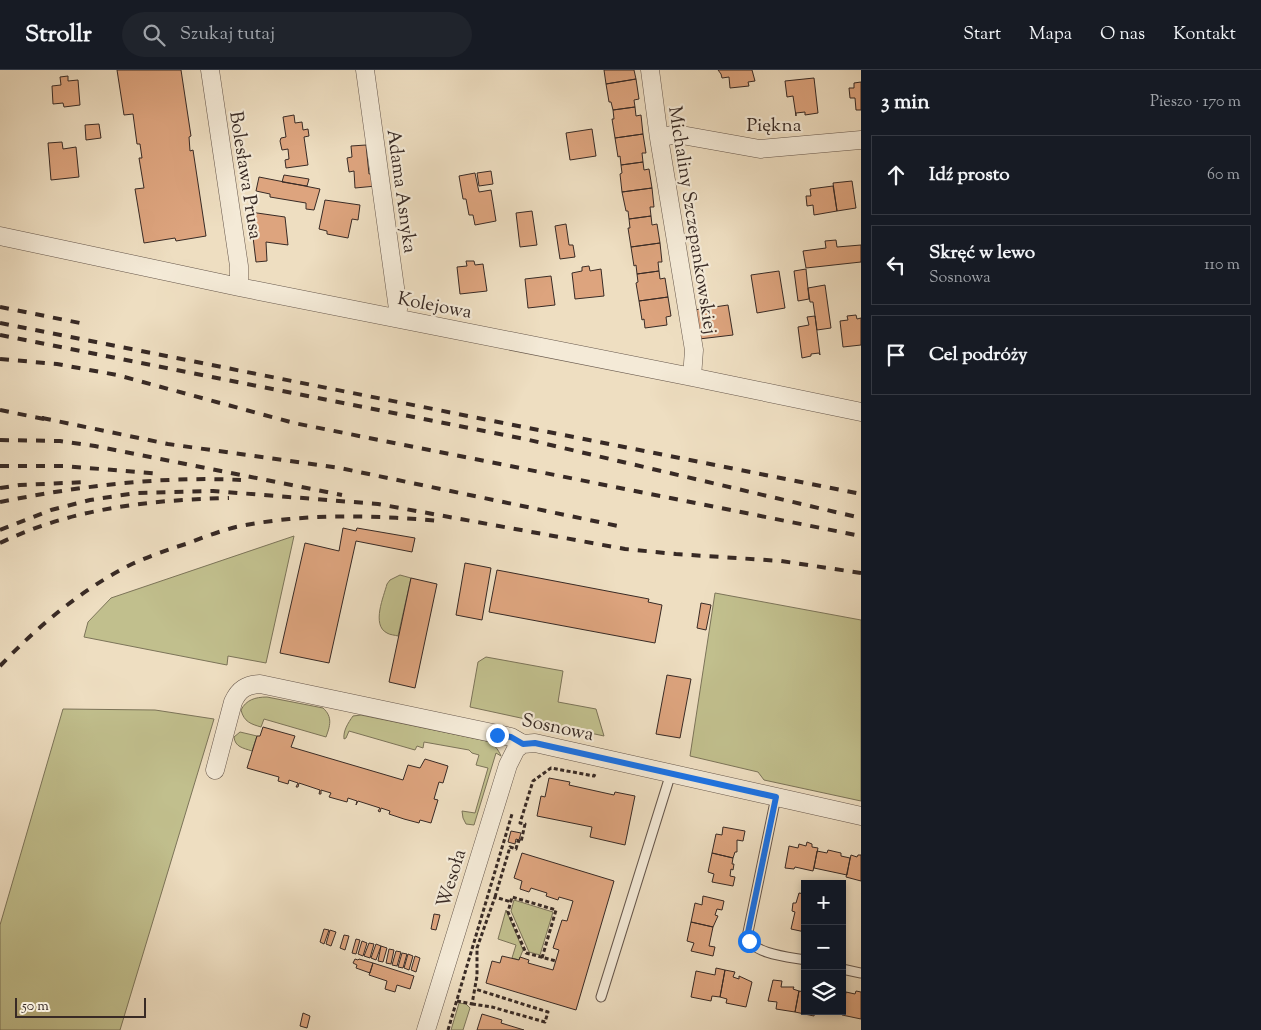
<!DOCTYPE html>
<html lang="pl">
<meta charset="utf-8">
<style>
:root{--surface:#171b24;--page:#20242c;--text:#f1f3f6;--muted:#9ea1a6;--line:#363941}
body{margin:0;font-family:"Sorts Mill Goudy",serif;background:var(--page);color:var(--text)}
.controls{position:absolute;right:15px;bottom:15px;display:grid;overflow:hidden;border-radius:0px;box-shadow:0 2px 8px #0003}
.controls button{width:45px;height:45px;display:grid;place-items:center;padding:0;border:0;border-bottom:1px solid var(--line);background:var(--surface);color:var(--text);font:25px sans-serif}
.scale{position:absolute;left:15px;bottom:12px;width:131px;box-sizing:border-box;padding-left:5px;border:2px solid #382a25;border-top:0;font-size:14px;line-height:18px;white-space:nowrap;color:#382a25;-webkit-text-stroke:4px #f4ead7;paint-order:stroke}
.stop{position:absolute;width:15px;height:15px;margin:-11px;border:4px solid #1a73e8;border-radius:50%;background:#fff}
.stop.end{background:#1a73e8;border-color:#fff;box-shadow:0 1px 5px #0008}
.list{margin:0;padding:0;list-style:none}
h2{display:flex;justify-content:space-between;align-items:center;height:65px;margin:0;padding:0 20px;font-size:21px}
h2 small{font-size:16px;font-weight:400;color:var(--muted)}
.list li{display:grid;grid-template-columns:32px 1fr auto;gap:15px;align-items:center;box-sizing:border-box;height:80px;margin:0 10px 10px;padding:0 10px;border:1px solid var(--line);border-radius:0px}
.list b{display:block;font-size:19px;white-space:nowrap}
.list p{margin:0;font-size:16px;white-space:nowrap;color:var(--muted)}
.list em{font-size:16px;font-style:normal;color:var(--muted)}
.icon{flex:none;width:28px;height:28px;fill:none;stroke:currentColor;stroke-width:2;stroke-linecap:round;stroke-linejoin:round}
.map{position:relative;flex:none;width:861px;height:960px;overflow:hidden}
header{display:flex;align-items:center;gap:30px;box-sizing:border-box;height:70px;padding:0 25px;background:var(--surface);border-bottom:1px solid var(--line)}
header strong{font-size:24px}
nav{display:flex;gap:28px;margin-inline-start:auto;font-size:18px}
.search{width:350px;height:45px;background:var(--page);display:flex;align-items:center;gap:12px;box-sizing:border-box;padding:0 18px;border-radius:28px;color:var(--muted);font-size:19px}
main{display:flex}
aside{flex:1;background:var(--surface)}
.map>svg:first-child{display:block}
.green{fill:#c1bf8d;stroke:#7c7459}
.building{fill:#dda47e;stroke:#382a25}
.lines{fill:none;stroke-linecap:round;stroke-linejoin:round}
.service-casing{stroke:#66574c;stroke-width:11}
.minor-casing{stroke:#66574c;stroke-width:19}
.path{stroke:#382a25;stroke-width:3;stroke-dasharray:4 2.5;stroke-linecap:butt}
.service{stroke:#f4ead7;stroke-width:9}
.minor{stroke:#f4ead7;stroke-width:18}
.rail{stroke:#382a25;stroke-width:4;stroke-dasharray:9 9;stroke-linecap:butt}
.route{stroke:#1a73e8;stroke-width:6}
.labels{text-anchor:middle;stroke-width:4.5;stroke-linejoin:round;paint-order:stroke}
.street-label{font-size:19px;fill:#382a25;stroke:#f4ead7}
</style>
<header>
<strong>Strollr</strong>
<div class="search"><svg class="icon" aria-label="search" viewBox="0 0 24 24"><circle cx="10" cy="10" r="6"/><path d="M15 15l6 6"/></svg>Szukaj tutaj</div>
<nav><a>Start</a><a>Mapa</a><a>O nas</a><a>Kontakt</a></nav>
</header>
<main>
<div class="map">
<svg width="861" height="960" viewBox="0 0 861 960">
<rect width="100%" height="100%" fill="#eedec1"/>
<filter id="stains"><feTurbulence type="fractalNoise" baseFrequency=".004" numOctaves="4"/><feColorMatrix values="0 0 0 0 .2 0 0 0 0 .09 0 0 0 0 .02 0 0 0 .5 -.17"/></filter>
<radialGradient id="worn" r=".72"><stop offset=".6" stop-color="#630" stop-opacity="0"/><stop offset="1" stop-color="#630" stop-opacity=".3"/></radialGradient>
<!-- green -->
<path class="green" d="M294 466 266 593 228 586 227 595 84 567 88 552 111 528Z
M400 505 411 508 398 566C395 565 390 565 387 563 371 555 384 526 387 514L390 510Z
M715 523 861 550V731L764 710 758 702 690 686Z
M486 587 563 601 558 632 596 639 604 666 470 637 478 592Z
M267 627 323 638C333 647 330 656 326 667L264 649 261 657C251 654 244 652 241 640 246 630 255 627 267 627Z
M63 639 155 640 214 649 120 960H0V855Z
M361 645 487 671C494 674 498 679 501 686L496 683 474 755 466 754 463 748 462 741 475 743 488 698 476 695 479 685 472 683 469 680 424 672 423 678 417 676 415 680 349 661 346 668 344 669C343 661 348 653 353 646Z
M240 662 257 666 252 681C243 678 235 677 234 667Z
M514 830 553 842 540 885 529 882 511 841Z
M506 840 523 880 519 890 512 888 516 875 498 869Z
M459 933 466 934 470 938 463 960H451Z"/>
<!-- building -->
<path class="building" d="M117 0H181L191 66 189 67 190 81 193 80 206 166 176 171 175 168 144 173 135 119 144 118 139 88H142L140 74H137L133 44 124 45Z
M604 0H634L636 9 606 14Z
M718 0H752L755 11 748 12 749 16 730 18 729 7 722 8 721 4Z
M68 6V11L78 10 80 35 64 37 63 33 53 34 52 16 61 15 60 7Z
M814 8 818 43 805 45V42L796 43V46L793 26 787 27 785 11Z
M636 9 639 29 634 30 635 37 613 40 611 32H609L606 14Z
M861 12V40H856L855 28H850L849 18H854V13Z
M635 37 636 46 641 45 643 64 615 68 612 49H614L613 40Z
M294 45 295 53 302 52 303 60 308 59 309 66 304 67 308 95 286 98 285 90 289 89 288 79 282 80 280 71 281 68 286 67 283 47Z
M99 54 101 68 86 70 85 55Z
M592 59 596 86 570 90 566 63Z
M643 64 646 83H642L643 92 621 95 620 86 618 87 615 68Z
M62 72 63 79 76 77 79 107 51 110 48 73Z
M366 75 369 104 375 103 376 116 355 118 354 101 349 102 347 88 352 87 351 76Z
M643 92 644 100 649 99 652 118 622 122 620 104 622 103 621 95Z
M491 101 493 114 479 116 477 103Z
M475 103 479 122 491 120 496 151 475 155 473 145H469L466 129H463L459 106Z
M284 105 309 109 307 116 282 112Z
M259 107 320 119 314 140 306 139V133L270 127V124L256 121Z
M852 111 856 138 837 141 833 113Z
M833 116 837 141 814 145 813 135 807 136 806 126H811L810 119Z
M652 118 654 137H650L651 146 629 149 628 141H626L622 122Z
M325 130 360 135 358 150 352 149 348 168 327 164V161L319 159Z
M532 141 537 175 520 177 516 143Z
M250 142 285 147 288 175 266 172 267 191 256 192Z
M651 146 652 155 657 154 660 173 631 177 628 158H630L629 149Z
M566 154 569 175H573L575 187 560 189 555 156Z
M836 170 837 177 861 175V192L806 198 803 181 826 178 825 171Z
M660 173 662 192H658L659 201 637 204 636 195 634 196 631 177Z
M466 191H474L475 195 483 194 487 221 460 224 457 197 467 196Z
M589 196 590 201 601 199 604 226 575 229 572 203 582 201V197Z
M806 199 809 229 798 231 794 201Z
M659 201 660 209 665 208 668 227 639 231 636 213 638 212 637 204Z
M779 201 785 238 757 243 751 205Z
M551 206 555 235 528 238 525 209Z
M825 215 831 258 817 260 813 232H810L808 218Z
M668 227 671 246 666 247 667 255 645 258 644 249 642 250 639 231Z
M728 235 733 265 699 269 694 240Z
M856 245 857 249 861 248V275L843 277 840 251 848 250 847 246Z
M815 246 820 285 819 283 811 284V286L802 288 798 257 809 255 807 247Z
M343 458 356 461 357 458 415 468 412 482 356 471 329 593 280 583 305 473 339 481Z
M465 493 491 498 482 550 456 545Z
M497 500 649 529 648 532 662 535 655 573 489 542Z
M411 508 437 514 415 618 389 612Z
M701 533 711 535 706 560 697 558Z
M667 605 691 609 680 668 656 664Z
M263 657 295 666 291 677 403 710 408 695 420 698 425 689 448 696 443 713 439 712 434 729 438 730 431 753 420 750 419 753 404 749 389 744 390 741 381 738 380 742 378 741 380 738 358 731 356 735 357 731 348 728 347 732 329 727 331 723 321 720V724H319L320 720 299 713 298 717H296L298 713 289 710 288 714 278 711 279 707 247 698 257 666H260Z
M549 708 570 712 569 715 614 725 615 722 635 726 625 775 590 767 592 757 537 746 541 726 545 727Z
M723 757 745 761 743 771 737 770V782H735L733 788 712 783 716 764 722 765Z
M511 761 521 763 519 770 516 769 515 774 508 772Z
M807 772 812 774V777L818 778 813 801 795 797 794 799 785 798 789 776 798 778 799 774 806 776Z
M828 780 841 783V786L850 788 847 805 814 798 817 781 827 783Z
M522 783 614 811 576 940 486 913 492 891 500 893 502 886 519 890 520 887 529 890 528 893 553 900 559 880 553 878 562 850 567 851 573 831 559 827 558 830 546 826 547 823 531 818 529 822 520 819 522 811 514 808Z
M712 783 733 788 732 794H734L733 800 731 799 730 806 735 807 733 816 712 812 714 804 708 802Z
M851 785 857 787 858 785H861V811L846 807Z
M799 823 805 824V862L791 859 795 842 792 841 793 833H796Z
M703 826 724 831 722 840 717 839 715 845 718 846 713 857 691 852 695 833 702 835Z
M434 844 440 845 436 860 431 859Z
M691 852 713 857 709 876 715 877 713 886 691 881 694 873 687 871Z
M324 859 329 860 324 874 320 872Z
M330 860 336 862 331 876 326 874Z
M344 865 349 866 345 880 340 878Z
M356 869 360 870 356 884 352 883Z
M362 871 367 873 363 886 358 884Z
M369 873 374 874 370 888 364 886Z
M376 874 381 876 376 890 371 888Z
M381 876 387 878 383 892 378 891Z
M389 879 394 880 391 894 386 893Z
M396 881 401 882 397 896 392 895Z
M402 883 407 884 403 898 398 897Z
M408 884 413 886 409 900 404 898Z
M415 886 420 888 416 902 411 900Z
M355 889 358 890 359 889 373 893 370 903 356 898 357 895 353 893Z
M373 893 414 906 410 919 397 915 395 922 385 919 387 911 369 905Z
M716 898 725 900 720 927 712 926 711 931 691 927 696 901 715 905Z
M725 900 735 902 733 907 739 909V906L752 912 746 937 726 933 727 929 720 927Z
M773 910 782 911 781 917H794L793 919 799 921 795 942 776 939 777 932 768 931Z
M799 921 805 922V941H815L814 946 795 942Z
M856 921 861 922V949L842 945 846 922 855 924Z
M303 943 310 946 307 958 300 956Z
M482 944 502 950 501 953 524 960H477Z"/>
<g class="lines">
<!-- service casing -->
<g class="service-casing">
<path id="service" d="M776 727 747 867C753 884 789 887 805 890
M842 899 861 903
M601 927 671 703"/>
</g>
<!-- minor casing -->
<g class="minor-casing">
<path id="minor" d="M210 0 239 196V217
M365 0 398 239 397 248
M650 0 659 68 694 280 692 307
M659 68 676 64 760 79 861 70
M0 166 239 217 692 307 861 342
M215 700 233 632C239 619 246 615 260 614L511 667 523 674 535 673 861 746
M426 960 508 695 516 679 523 674"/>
</g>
<!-- path -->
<path class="path" d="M495 827 510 777 516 779 518 771 521 772 525 754 520 753 533 711 551 698 594 706 595 704
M542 888 556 840 512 827 508 842 526 883 556 891
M457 931 472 934 477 906V878L495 827 511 832
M472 934 492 937 545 952 548 942 475 919
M448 960 512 744"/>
<!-- service -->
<use href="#service" class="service"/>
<!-- minor -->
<use href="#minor" class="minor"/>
<!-- rail -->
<path class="rail" d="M0 237 80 253
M0 253 861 424
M0 265 525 369 861 448
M0 289 57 294 117 305 294 353 861 466
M0 340 49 350
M42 348 168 374 340 398 623 457
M0 370 60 371 95 376 342 425
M0 396H64L161 404
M0 418 20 415 88 412
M0 432C80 416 160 406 241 410
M0 460 51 440 90 430 136 423 213 421 378 434 625 479 676 484 781 491 861 503
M0 473C73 438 149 430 229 428
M0 596C38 556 82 519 132 494 150 486 169 479 189 473 204 467 220 461 236 457 303 443 372 445 440 451"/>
</g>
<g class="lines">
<!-- route -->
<path class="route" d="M497 665 511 667 523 674 535 673 776 727 747 867 749 871"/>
</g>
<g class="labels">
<!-- street labels -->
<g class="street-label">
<text x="774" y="61">Piękna</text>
<text transform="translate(247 105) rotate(81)" y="7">Bolesława Prusa</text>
<text transform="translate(403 121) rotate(82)" y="7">Adama Asnyka</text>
<text transform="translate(694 150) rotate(81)" y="7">Michaliny Szczepankowskiej</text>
<text transform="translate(435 234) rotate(11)" y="7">Kolejowa</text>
<text transform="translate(558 656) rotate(12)" y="7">Sosnowa</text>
<text transform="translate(450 808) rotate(-73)" y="7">Wesoła</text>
</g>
</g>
<rect width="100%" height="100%" filter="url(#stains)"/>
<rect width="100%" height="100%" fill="url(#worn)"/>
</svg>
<div class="controls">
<button>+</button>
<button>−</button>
<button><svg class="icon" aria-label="layers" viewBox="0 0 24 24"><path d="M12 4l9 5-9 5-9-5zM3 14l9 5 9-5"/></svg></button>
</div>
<div class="scale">50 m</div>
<div class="stop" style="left:749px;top:871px"></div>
<div class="stop end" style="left:497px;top:665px"></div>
</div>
<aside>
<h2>3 min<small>Pieszo · 170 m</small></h2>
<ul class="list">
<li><svg class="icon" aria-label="ahead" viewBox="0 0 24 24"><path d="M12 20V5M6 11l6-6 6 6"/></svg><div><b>Idź prosto</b></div><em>60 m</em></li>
<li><svg class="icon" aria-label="left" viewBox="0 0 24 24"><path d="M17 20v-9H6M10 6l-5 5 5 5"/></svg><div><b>Skręć w lewo</b><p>Sosnowa</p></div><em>110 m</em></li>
<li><svg class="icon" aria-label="arrive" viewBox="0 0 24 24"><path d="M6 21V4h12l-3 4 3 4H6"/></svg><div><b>Cel podróży</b></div></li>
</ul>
</aside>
</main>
